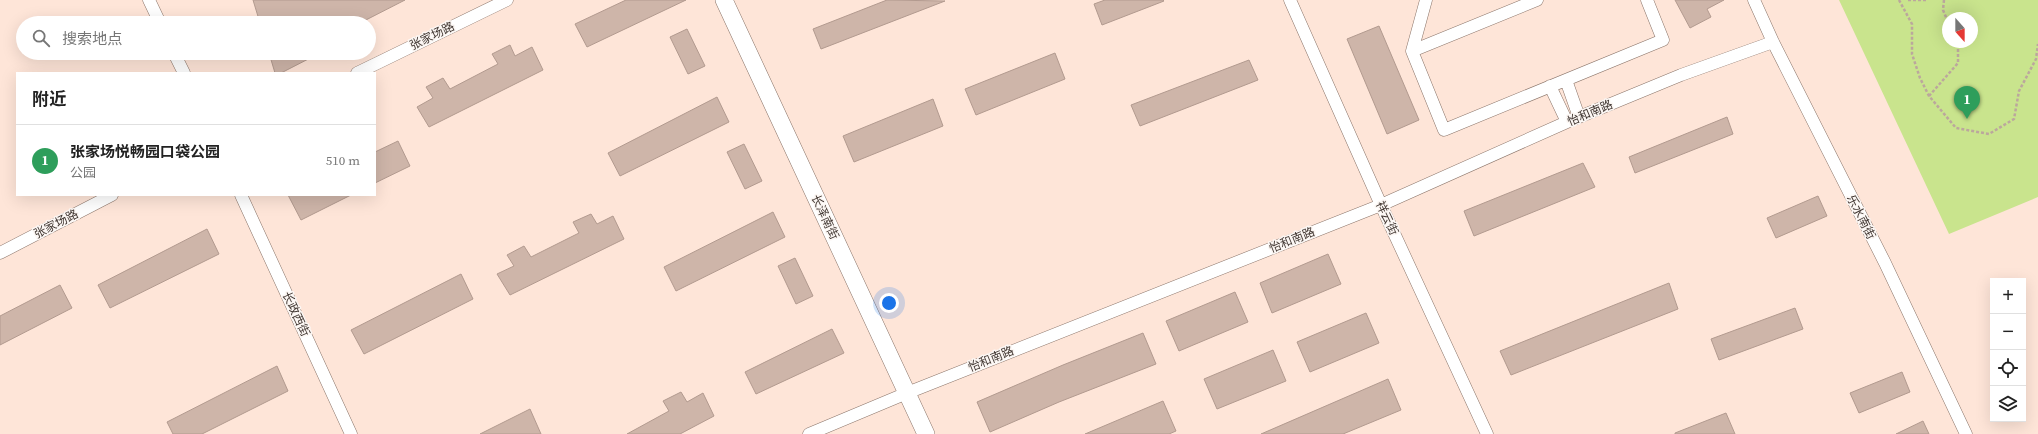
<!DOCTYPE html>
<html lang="zh">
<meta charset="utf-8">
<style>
:root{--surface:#fff;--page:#f2f2f2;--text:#222;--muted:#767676;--line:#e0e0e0;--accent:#99532c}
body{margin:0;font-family:"Source Serif 4","Noto Sans SC",serif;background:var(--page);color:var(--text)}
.controls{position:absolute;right:12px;bottom:12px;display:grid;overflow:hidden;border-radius:0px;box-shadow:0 4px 16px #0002}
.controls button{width:36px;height:36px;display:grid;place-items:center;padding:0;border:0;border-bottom:1px solid var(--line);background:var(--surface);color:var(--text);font:20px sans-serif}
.compass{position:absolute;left:1942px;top:12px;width:36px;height:36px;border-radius:50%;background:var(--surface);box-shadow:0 4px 16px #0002;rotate:159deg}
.you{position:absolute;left:889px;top:303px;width:14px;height:14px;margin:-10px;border:3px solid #fff;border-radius:50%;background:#1a73e8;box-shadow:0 0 0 6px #1a73e833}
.badge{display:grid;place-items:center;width:26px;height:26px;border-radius:50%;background:var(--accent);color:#fff;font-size:13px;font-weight:700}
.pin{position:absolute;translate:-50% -33px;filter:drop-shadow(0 1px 2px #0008)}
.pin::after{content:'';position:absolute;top:21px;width:14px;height:12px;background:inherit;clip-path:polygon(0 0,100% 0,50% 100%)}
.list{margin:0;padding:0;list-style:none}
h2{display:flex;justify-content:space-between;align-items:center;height:52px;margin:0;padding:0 16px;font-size:17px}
h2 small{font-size:13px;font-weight:400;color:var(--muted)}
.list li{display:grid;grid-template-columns:26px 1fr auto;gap:12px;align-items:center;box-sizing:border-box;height:72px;padding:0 16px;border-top:1px solid var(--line)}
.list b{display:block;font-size:15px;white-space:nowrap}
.list p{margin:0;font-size:13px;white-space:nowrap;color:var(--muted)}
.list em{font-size:13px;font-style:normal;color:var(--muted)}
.icon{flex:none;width:22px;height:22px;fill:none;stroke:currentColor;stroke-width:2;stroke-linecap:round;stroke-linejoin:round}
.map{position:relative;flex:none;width:2038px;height:434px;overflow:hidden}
.search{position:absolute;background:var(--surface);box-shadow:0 4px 16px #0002;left:16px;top:16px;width:360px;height:44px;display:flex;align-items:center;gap:10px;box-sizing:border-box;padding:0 14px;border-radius:22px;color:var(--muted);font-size:15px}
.panel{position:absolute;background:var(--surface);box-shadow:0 4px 16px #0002;left:16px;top:72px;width:360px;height:124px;border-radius:0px}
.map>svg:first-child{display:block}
.green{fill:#c9e48d;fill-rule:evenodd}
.building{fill:#ceb5a9;stroke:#b29a8f}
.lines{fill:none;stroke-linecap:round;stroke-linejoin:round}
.street-casing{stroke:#8b756a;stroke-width:13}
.secondary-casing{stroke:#8b756a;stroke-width:18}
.path{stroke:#bba79d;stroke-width:2.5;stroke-dasharray:3 2;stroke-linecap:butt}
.street{stroke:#fff;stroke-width:12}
.secondary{stroke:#fff;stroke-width:17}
.labels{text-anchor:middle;stroke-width:3;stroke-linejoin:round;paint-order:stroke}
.street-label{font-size:12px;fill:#423833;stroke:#fcf7f4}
</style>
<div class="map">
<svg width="2038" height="434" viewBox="0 0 2038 434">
<rect width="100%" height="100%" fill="#fee5d8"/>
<!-- green -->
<path class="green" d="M1839 0H2038V197L1949 234ZM1948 18H1972V42H1948Z"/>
<!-- building -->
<path class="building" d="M253 0H405L360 23H260Z
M626 0H686L587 47 575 24Z
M887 0 945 1 821 49 813 29Z
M1105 0H1163L1164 1 1102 25 1094 4Z
M1675 0H1724L1707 9 1711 17 1690 28Z
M1379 26 1419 120 1387 134 1347 39Z
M687 29 705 66 688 74 670 37Z
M510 45 515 56 532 47 543 70 429 127 417 107 433 98 426 87 443 78 450 89 498 64 492 54Z
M269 53H320L281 73H275Z
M1055 53 1065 79 976 115 965 89Z
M1249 60 1258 80 1140 126 1131 105Z
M717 97 729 122 620 176 608 153Z
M933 99 943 126 854 162 843 136Z
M1727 117 1733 134 1635 173 1629 157Z
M398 141 410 166 375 183V152Z
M744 144 762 181 745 189 727 152Z
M1583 163 1595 187 1474 236 1464 211Z
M288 195H351L301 220Z
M1818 196 1827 216 1776 238 1767 218Z
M773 212 785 237 676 291 664 267Z
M591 214 597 224 613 216 624 239 510 295 497 274 514 266 507 255 524 246 531 257 579 233 573 222Z
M207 229 219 254 110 308 98 285Z
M1328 254 1341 284 1272 313 1260 283Z
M795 258 813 296 796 304 778 266Z
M461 274 473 299 364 354 351 330Z
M1669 283 1678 309 1511 375 1500 351Z
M60 285 72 308 0 345V316Z
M1235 292 1248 322 1179 351 1166 321Z
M1795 308 1803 329 1719 360 1711 339Z
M1366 313 1379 343 1310 372 1297 342Z
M832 329 844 353 756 394 745 372Z
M1143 333 1156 364 1059 402 990 432 977 402 1063 365Z
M1273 350 1286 381 1217 409 1204 379Z
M277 366 288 391 202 434H173L167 422Z
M1902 372 1910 392 1859 413 1850 393Z
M1388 379 1401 410 1343 434H1261Z
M681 392 687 402 703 393 714 416 680 434H627L669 411 663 401Z
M1163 401 1176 431 1169 434H1085Z
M530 409 541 434H480Z
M1726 413 1735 434H1675V433Z
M1923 421 1929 434H1896Z"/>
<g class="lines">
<!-- street casing -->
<g class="street-casing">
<path id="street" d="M149 0 160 23
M1290 0 1381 205 1487 434
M1537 0 1412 51 1444 130 1663 40 1647 0
M1754 0 1773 42 1885 263 1966 434
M1412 51 1426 0
M174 53 184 73
M357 73 507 0
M1566 80 1579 117
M1550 86 1567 122
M241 195 351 434
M0 253 112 195
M809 434 907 393 1381 205 1567 122 1681 75 1773 42"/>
</g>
<!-- secondary casing -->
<g class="secondary-casing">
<path id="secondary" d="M724 0 926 434"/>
</g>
<!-- path -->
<path class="path" d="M1899 0 1912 24V54L1920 78 1929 96 1956 128 1989 134 2014 119 2019 91 2036 59 2038 44
M1908 0H1927
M1944 0 1943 10 1948 22
M1929 96 1958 63V42"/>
<!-- street -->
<use href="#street" class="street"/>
<!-- secondary -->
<use href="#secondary" class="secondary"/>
</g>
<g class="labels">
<!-- street labels -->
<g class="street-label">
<text transform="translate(432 36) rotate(-26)" y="4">张家场路</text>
<text transform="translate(1590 113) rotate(-23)" y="4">怡和南路</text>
<text transform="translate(825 217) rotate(65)" y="4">长泽南街</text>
<text transform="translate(1861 217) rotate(63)" y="4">乐水南街</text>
<text transform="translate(1387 218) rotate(65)" y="4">祥云街</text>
<text transform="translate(56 224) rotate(-27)" y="4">张家场路</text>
<text transform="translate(1292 240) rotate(-22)" y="4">怡和南路</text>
<text transform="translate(296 314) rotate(65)" y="4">长政西街</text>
<text transform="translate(991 359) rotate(-22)" y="4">怡和南路</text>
</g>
</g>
</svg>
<div class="controls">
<button>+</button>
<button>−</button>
<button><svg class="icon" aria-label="locate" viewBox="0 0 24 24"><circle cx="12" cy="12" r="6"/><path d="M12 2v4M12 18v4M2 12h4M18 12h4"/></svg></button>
<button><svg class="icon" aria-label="layers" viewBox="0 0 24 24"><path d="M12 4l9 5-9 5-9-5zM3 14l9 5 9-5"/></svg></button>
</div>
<svg class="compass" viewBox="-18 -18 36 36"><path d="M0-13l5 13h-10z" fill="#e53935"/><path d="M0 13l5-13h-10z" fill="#767676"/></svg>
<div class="you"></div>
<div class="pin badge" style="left:1967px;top:119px;background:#2e9e5b">1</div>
<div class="search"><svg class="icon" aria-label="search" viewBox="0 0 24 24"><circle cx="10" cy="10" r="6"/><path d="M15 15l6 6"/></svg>搜索地点</div>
<section class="panel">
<h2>附近<small></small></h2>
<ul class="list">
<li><span class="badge" style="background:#2e9e5b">1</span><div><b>张家场悦畅园口袋公园</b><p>公园</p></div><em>510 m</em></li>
</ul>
</section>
</div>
